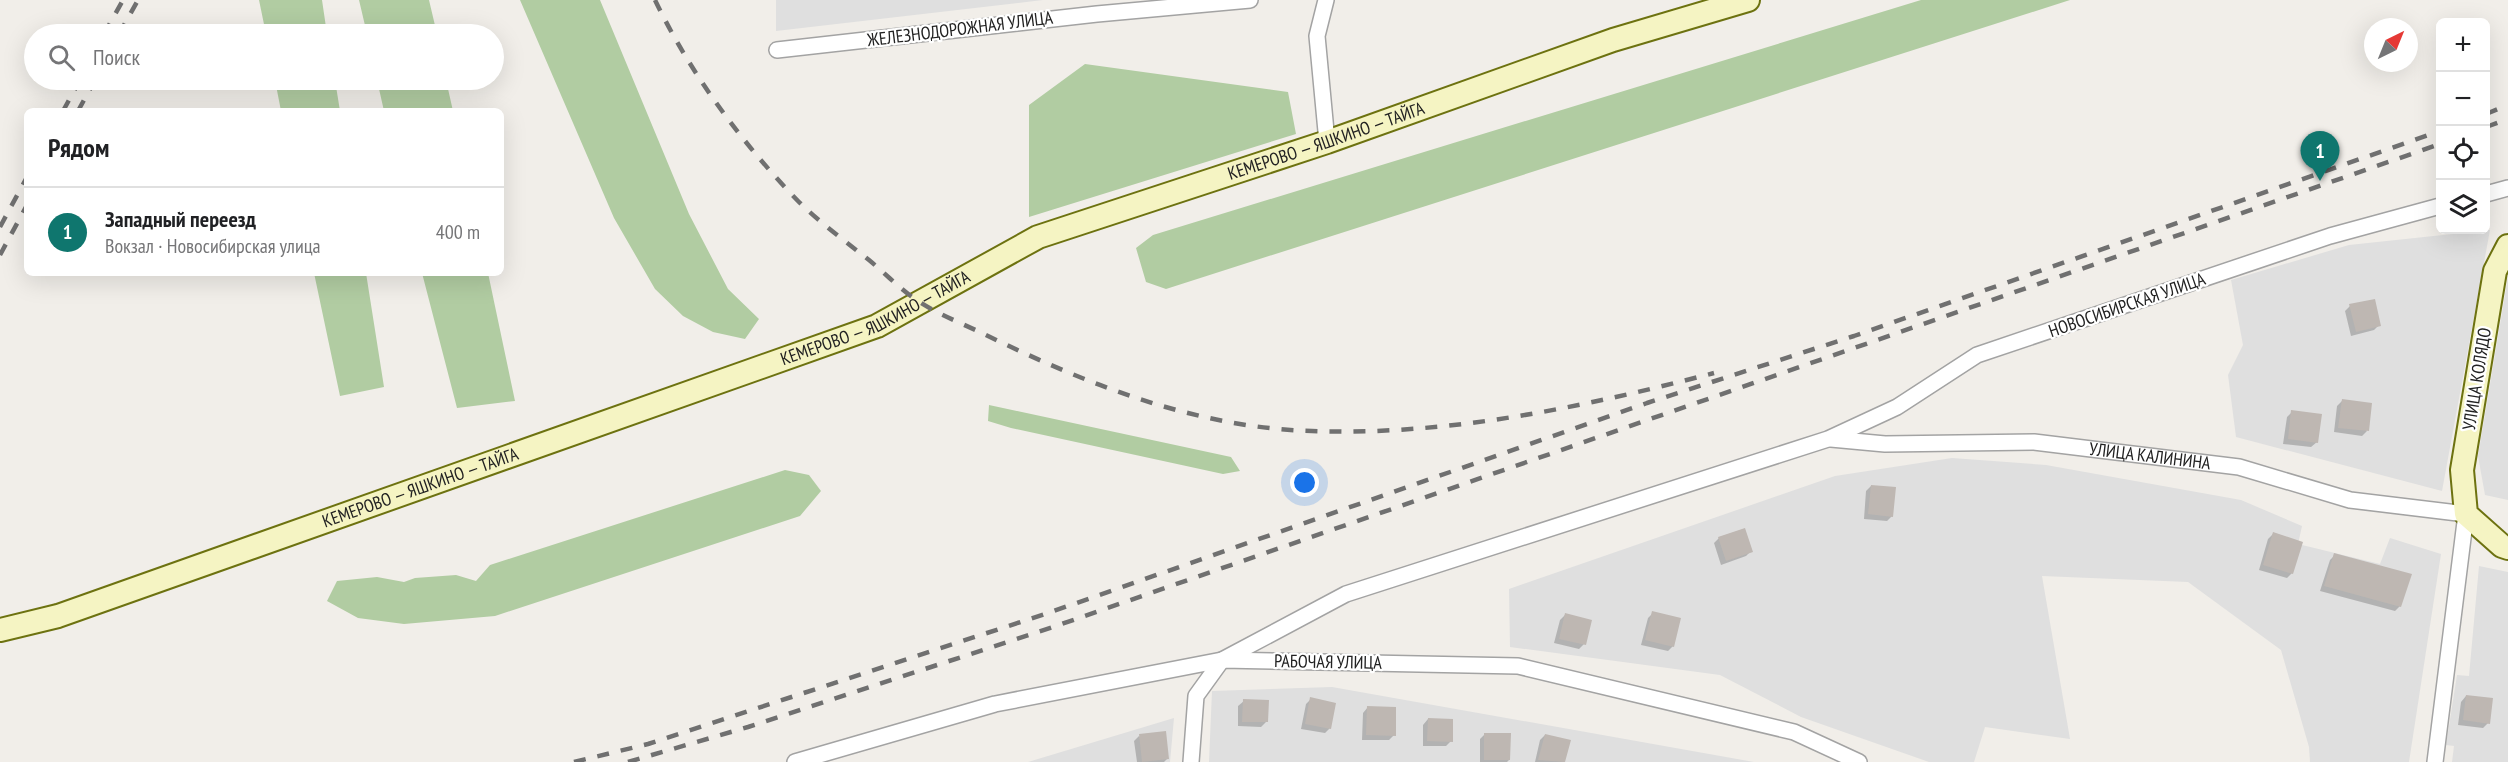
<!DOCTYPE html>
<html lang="ru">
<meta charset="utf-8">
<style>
:root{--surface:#fff;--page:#f6f6f6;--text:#202124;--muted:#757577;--line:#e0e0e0;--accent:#0f766e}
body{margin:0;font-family:"PT Sans Narrow",sans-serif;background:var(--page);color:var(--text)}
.controls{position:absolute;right:18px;top:18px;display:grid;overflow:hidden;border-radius:9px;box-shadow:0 6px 24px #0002}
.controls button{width:54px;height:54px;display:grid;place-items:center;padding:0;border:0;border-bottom:2px solid var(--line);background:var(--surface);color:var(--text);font:30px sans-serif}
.compass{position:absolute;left:2364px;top:18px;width:54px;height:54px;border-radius:50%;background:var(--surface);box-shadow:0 6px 24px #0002;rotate:43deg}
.you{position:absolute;left:1305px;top:483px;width:21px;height:21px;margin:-15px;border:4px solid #fff;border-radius:50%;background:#1a73e8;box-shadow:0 0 0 9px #1a73e833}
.badge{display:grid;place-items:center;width:39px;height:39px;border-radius:50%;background:var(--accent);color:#fff;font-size:20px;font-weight:700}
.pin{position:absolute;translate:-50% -50px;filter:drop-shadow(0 2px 3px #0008)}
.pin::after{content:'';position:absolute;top:32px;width:21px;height:18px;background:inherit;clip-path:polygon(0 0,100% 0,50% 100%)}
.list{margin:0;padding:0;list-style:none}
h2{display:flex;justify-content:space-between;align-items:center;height:78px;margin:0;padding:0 24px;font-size:26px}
h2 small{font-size:20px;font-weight:400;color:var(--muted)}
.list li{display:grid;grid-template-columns:39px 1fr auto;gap:18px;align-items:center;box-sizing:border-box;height:90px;padding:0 24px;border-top:2px solid var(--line)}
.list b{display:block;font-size:22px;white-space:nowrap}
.list p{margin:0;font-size:20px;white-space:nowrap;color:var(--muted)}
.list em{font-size:20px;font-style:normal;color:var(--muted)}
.icon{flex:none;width:33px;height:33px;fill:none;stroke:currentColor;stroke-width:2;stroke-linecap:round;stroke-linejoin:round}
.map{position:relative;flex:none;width:2508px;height:762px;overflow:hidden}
.search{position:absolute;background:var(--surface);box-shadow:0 6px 24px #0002;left:24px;top:24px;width:480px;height:66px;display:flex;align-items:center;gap:15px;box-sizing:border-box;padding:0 21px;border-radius:33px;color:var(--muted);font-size:22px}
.panel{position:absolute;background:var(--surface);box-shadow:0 6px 24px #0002;left:24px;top:108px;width:480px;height:168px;border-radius:9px}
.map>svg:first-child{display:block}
.residential{fill:#dfdfdf}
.forest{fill:#b1cca2}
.shadow{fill:#0003}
.building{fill:#beb7b2}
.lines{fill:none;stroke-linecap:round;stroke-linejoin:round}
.minor-casing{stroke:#a3a3a3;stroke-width:18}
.secondary-casing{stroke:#6d7210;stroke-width:26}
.minor{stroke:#fff;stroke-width:15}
.secondary{stroke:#f5f4c3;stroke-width:22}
.rail{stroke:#707070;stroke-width:4.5;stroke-dasharray:12 12;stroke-linecap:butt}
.labels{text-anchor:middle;stroke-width:4.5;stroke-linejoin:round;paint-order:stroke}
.street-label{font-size:18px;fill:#222;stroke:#fff}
</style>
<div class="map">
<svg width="2508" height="762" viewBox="0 0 2508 762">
<rect width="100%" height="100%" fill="#f1eee9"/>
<!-- residential -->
<path class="residential" d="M776 0H1043L776 31Z
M2490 230 2442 491 2236 437 2228 375 2243 345 2231 280 2349 245Z
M2508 277V500L2485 495 2478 456Z
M1952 458 2046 465 2241 500 2302 526 2298 544 2380 564 2390 538 2441 554 2409 762H2310L2309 747 2281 650 2188 582 2042 576 2070 739 1985 727 1974 762H1929L1801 717 1720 675 1510 647 1509 589 1835 476Z
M2479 566 2508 572V762H2452L2454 746 2446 745 2457 675 2469 676Z
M1332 687 1754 762H1209L1212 691Z
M1174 718 1170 762H1028Z"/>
<!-- forest -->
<path class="forest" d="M259 0H322L327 34H266Z
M359 0H429L437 34H367Z
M520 0H600L689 214 728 289 759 319 745 339 713 332 683 316 655 289 614 218Z
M1921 0H2070L1166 289 1146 282 1136 248 1153 235Z
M1085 64 1288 92 1296 134 1029 217V105Z
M275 80H335L340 111H281Z
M377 80H446L453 111H384Z
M314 273H366L384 387 340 396Z
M422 273H488L515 401 457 408Z
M989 405 1231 457 1240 471 1223 474 1011 428 988 421Z
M785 470 809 475 821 491 800 516 495 616 404 624 358 618 327 601 337 581 377 577 404 582 415 578 456 575 476 581 490 565Z"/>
<!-- shadow -->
<path class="shadow" d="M2350 306 2379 325 2374 330 2351 336 2345 311Z
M2342 401 2367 431 2362 436 2334 432 2337 406Z
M2292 412 2317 442 2311 447 2283 444 2287 417Z
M1871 486 1892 516 1887 521 1864 519 1866 491Z
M2273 534 2292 573 2287 578 2259 570 2268 539Z
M1719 538 1751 551 1746 556 1721 565 1714 543Z
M2335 555 2400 606 2395 611 2320 591 2330 560Z
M1653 613 1673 646 1668 651 1641 645 1648 618Z
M1565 615 1584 644 1579 649 1554 643 1560 620Z
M2466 696 2488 723 2483 728 2458 725 2461 702Z
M1311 699 1330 728 1325 733 1301 729 1306 704Z
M1244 701 1266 722 1261 727 1238 726V706Z
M1368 707 1394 735 1389 740H1362L1363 713Z
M1428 719 1451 741 1446 746H1423V725Z
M1485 734 1509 760 1507 762H1480V739Z
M1545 735 1569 741 1564 762H1535L1540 740Z
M1139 736 1168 758 1164 762H1137L1134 741Z"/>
<!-- building -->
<path class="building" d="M2375 299 2381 326 2356 332 2349 304Z
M2342 399 2372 403 2369 431 2338 428Z
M2291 410 2322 414 2318 443 2288 439Z
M1871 485 1896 487 1893 517 1868 514Z
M1745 528 1753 552 1726 561 1718 537Z
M2273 532 2303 542 2293 574 2263 565Z
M2334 553 2412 574 2401 607 2324 586Z
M1652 611 1681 618 1674 647 1645 640Z
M1565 613 1592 620 1586 645 1559 639Z
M2466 695 2493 698 2490 724 2463 720Z
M1310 697 1336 703 1331 729 1305 724Z
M1243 699 1269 700 1268 722H1242Z
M1367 706 1396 707V736L1366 735Z
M1428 718 1453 719V742L1427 741Z
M1166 731 1169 759 1142 762 1139 734Z
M1484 733H1511L1510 760H1484Z
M1545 734 1571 740 1565 762 1538 760Z"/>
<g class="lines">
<!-- minor casing -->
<g class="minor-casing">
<g id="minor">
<path d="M1326 0 1317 36 1327 142"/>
<path d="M777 50 1097 14 1250 0"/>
<path d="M2486 194 2508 188"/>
<path id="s1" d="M1831 439 1885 444 2034 442 2239 467 2350 500 2466 514 2435 762"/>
<path d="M795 762 995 704 1222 660 1518 666 1794 732 1859 762"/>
<path d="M1191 762 1196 696 1222 660 1346 594 1828 439 1897 407 1977 355 2330 236 2440 206"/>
</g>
</g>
<!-- secondary casing -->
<g class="secondary-casing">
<g id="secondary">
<path d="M2508 246 2495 271 2462 470 2466 514 2502 546 2508 548"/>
<path id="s2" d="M0 630 58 616 877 326 1038 237 1327 142 1613 40 1748 0"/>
</g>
</g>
<!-- minor -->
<use href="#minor" class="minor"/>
<!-- secondary -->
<use href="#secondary" class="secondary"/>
<!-- rail -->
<path class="rail" d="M655 0C690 73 741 142 798 201 819 222 845 241 869 260 886 274 903 292 921 303 942 316 966 325 988 336 1089 385 1198 428 1312 431 1447 436 1584 407 1714 373
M104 34 123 0
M119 34 138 0
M63 111 80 80
M78 111 95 80
M2486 114 2508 105
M2486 127 2508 119
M0 227 27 177
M0 255 27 205
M574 762 648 744 1048 613 1647 403 1854 336 2440 131
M628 762 748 727 1053 627 2440 144"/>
</g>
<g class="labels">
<!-- street labels -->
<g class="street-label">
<text transform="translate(960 29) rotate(-7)" y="6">ЖЕЛЕЗНОДОРОЖНАЯ УЛИЦА</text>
<text dy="6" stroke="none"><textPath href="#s2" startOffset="1416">КЕМЕРОВО — ЯШКИНО — ТАЙГА</textPath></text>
<text transform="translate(2127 305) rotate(-19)" y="6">НОВОСИБИРСКАЯ УЛИЦА</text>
<text dy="6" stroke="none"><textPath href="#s2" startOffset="930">КЕМЕРОВО — ЯШКИНО — ТАЙГА</textPath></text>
<text transform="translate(2477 379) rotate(-81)" y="6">УЛИЦА КОЛЯДО</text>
<text dy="6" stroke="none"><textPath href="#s1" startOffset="320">УЛИЦА КАЛИНИНА</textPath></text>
<text dy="6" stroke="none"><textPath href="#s2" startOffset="444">КЕМЕРОВО — ЯШКИНО — ТАЙГА</textPath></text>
<text transform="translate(1328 662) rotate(1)" y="6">РАБОЧАЯ УЛИЦА</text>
</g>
</g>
</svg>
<div class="controls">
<button>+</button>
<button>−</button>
<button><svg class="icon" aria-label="locate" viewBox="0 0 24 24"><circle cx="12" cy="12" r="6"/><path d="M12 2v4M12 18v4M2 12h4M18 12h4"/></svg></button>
<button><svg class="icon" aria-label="layers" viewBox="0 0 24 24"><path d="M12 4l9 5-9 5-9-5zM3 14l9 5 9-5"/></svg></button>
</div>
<svg class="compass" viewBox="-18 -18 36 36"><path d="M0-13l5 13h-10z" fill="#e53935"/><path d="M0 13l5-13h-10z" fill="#757577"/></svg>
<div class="you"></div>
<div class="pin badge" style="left:2320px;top:181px">1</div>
<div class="search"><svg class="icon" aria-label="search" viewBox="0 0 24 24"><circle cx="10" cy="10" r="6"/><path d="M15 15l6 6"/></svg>Поиск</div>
<section class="panel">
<h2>Рядом<small></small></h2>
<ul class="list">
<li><span class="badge">1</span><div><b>Западный переезд</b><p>Вокзал · Новосибирская улица</p></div><em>400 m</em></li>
</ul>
</section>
</div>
